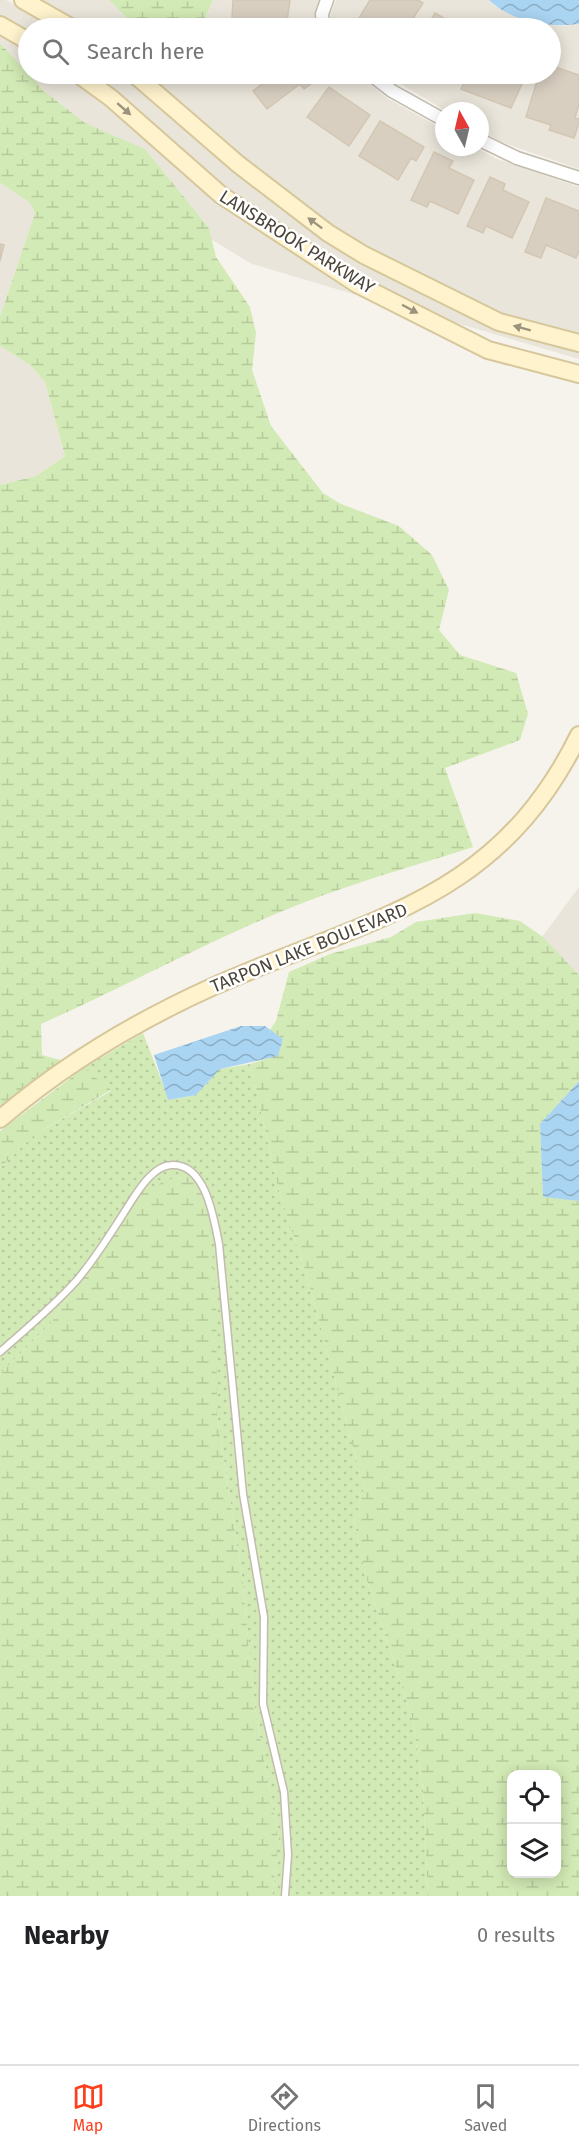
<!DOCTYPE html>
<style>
:root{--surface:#fff;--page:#f2f2f2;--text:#202124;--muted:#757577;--line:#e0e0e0;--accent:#fc3f1d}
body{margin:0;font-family:"Fira Sans",sans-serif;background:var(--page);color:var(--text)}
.controls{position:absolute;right:18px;bottom:18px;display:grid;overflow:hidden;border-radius:12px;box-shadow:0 3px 15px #0003}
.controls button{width:54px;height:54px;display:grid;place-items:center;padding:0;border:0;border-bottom:2px solid var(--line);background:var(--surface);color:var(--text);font:30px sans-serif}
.compass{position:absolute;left:435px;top:102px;width:54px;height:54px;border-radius:50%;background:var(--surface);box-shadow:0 3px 15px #0003;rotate:352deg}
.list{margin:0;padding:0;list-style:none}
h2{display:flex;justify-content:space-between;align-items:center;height:78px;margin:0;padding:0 24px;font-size:26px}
h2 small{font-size:20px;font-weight:400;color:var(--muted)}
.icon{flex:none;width:33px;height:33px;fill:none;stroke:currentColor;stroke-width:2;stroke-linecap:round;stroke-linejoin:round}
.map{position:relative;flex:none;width:579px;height:1896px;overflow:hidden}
.search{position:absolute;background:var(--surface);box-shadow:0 3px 15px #0003;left:18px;right:18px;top:18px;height:66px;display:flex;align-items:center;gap:15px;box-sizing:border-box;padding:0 21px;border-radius:33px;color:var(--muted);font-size:22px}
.sheet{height:168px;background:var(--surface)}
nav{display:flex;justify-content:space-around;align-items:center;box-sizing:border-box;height:84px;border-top:2px solid var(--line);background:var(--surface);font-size:16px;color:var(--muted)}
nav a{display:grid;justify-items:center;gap:3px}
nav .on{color:var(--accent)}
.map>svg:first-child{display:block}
.residential{fill:#eae5da}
.grass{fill:url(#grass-dots)}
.wetland{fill:url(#wetland-marsh);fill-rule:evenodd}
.water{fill:url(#water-waves)}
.building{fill:#d8cfc1;stroke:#d3c7b4;stroke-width:1.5}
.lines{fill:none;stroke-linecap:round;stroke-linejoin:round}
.lane-casing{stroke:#c2bbae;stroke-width:9}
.street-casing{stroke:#c2bbae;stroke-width:15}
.secondary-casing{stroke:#d6c79b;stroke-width:20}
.lane{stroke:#fff;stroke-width:6}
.street{stroke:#fff;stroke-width:12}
.secondary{stroke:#fff3cd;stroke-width:16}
.oneway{fill:#9c937c}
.labels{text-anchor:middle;stroke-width:5;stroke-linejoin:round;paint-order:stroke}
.street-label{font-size:18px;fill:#4b4439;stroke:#fff}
</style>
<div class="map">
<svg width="579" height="1896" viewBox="0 0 579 1896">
<defs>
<pattern id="grass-dots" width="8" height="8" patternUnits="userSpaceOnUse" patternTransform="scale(1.5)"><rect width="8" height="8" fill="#d2eab5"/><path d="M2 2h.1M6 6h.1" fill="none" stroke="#b6ca9c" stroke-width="1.8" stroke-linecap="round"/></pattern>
<pattern id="wetland-marsh" width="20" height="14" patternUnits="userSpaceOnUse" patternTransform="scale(1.5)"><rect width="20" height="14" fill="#d2eab5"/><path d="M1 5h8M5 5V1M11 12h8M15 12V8" fill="none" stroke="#b6ca9c"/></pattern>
<pattern id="water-waves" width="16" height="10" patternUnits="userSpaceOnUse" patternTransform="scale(1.5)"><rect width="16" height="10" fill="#a9d4f2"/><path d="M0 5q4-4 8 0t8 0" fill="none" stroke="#8caec5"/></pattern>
</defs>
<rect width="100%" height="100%" fill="#f6f3ec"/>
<!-- residential -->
<path class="residential" d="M0 0H6L57 28H28V31L0 15Z
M41 0H109L137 28H87Z
M213 0H319L315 11V28H205V20Z
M336 0H489L495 6 533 23 562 26 579 24V169L501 142 480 130V111H446L384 74H550V28H330V16Z
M0 35 28 51V74H63L360 296 252 264 212 240 209 228 145 149 85 123 44 91 0 43Z
M92 74H120L233 172 323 240 354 259 496 330 579 352V359L453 322 361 276 225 187 116 91Z
M147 74H357L387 98 444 130V147H475L495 158 579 187V334L502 314 368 247 331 225 242 157Z
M0 183 29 202 35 213 0 317Z
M0 346 30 365 45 382 65 456 36 476 0 485Z
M579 887V975L542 937Z"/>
<!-- grass -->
<path class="grass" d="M143 1033 169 1100 196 1095 220 1069 250 1064 279 1191 308 1280 364 1488 354 1521 366 1577 412 1717 423 1789 428 1896H272L279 1842 254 1703 243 1584 217 1414 215 1375 135 1194 51 1323 0 1374V1168L34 1135 111 1091 84 1068Z"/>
<!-- wetland -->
<path class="wetland" d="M109 0H213L205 19V28H137Z
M0 43 44 91 85 123 145 149 209 228 216 257 250 307 256 333 252 370 271 426 323 493 341 504 399 526 432 555 449 590 439 630 460 655 516 673 528 714 520 740 445 768 473 847C424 863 373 877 324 895 227 930 136 982 41 1024L42 1055 64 1061 0 1108V485L36 476 65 456 45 382 30 365 0 346V317L35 213 29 202 0 183Z
M475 913 520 921 543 937 579 975V1081L540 1124 543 1196 579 1201V1896H428L423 1789 412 1717 366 1577 354 1521 364 1488 308 1280 279 1191 250 1064 278 1055 283 1039 270 1030 276 1021 289 972 330 954 391 937 416 922ZM512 1774H556V1874H512Z
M84 1068 111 1090 34 1135 0 1168V1131Z
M195 1169 209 1210 216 1305 217 1414 243 1584 254 1703 279 1842 272 1896H0V1374L51 1323 135 1194Z"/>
<!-- water -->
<path class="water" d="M489 0H579V24C549 28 512 22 489 0Z
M241 1026H265L283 1039 278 1056 220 1069 196 1095 168 1100 154 1055Z
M579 1081V1201L543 1197 540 1124Z"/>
<!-- building -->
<path class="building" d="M233 0H290L286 28H267L268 22 232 19Z
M370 0H418L423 3 407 28H394L379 19 374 28 359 18Z
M435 13 459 27 458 28H426Z
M552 66 579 75V104L575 118 579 119V123L574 138 549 130 551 125 526 117 539 74H550Z
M263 74H311L316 80 304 89 300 84 267 109 253 91 267 80Z
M468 74H524L526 75 511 108 461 89Z
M329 87 370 115 349 146 307 117Z
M380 121 424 147 416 161 411 158 398 180 359 156Z
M434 152 453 161 449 168 474 180 458 214 430 201 427 207 411 200Z
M490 177 505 184 503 190 529 202 512 238 486 226 483 233 467 226Z
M546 198 579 211V251L576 258 546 245 541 258 525 252Z
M0 244 4 245 0 261Z"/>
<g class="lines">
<!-- lane casing -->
<g class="lane-casing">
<path id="lane" d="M0 1352C26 1329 54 1306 77 1280 99 1254 116 1225 134 1197 142 1185 155 1166 171 1165 206 1162 214 1220 219 1244L243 1494 264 1617 263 1704 284 1792 288 1855 285 1896"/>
</g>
<!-- street casing -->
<g class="street-casing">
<path id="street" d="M323 28 322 14 327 0
M370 74 392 91 444 120
M480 140 517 158 579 178"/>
</g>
<!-- secondary casing -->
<g class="secondary-casing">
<path id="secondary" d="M23 0 72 28
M0 25 28 41
M78 74 111 98 221 195 357 284 488 350 579 374
M134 74 238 164 328 233 364 255 499 322 579 343
M0 1119C62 1066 137 1021 212 987 366 918 496 904 579 735"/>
</g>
<!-- lane -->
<use href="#lane" class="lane"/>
<!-- street -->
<use href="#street" class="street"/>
<!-- secondary -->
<use href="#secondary" class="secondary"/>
</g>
<!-- one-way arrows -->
<defs><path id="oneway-solid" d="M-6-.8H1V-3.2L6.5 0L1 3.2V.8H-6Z" transform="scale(1.5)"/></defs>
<g class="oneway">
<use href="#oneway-solid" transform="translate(124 109) rotate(41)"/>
<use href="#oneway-solid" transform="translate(315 223) rotate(-143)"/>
<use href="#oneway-solid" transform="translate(410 309) rotate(28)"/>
<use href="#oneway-solid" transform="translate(522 328) rotate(-165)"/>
</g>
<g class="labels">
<!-- street labels -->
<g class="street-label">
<text transform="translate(297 242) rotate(32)" y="6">LANSBROOK PARKWAY</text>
<text transform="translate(309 948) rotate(-22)" y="6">TARPON LAKE BOULEVARD</text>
</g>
</g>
</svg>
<div class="controls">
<button><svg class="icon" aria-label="locate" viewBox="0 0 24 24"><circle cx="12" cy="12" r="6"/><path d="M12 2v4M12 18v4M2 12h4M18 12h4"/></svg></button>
<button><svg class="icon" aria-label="layers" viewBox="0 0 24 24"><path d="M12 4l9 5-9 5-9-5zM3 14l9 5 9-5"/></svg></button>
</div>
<svg class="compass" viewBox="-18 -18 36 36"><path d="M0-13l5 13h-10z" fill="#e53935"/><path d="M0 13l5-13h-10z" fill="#757577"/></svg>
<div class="search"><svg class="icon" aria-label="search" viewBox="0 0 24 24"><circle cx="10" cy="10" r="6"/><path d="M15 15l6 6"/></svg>Search here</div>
</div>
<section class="sheet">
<h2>Nearby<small>0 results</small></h2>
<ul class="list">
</ul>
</section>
<nav>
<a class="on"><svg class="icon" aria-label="map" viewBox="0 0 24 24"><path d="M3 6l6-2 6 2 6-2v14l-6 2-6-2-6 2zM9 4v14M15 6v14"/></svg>Map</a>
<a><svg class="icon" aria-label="directions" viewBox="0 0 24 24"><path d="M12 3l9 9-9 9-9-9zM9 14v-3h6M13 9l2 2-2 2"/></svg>Directions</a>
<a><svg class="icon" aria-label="saved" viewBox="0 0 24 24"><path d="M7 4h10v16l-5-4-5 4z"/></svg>Saved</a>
</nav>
